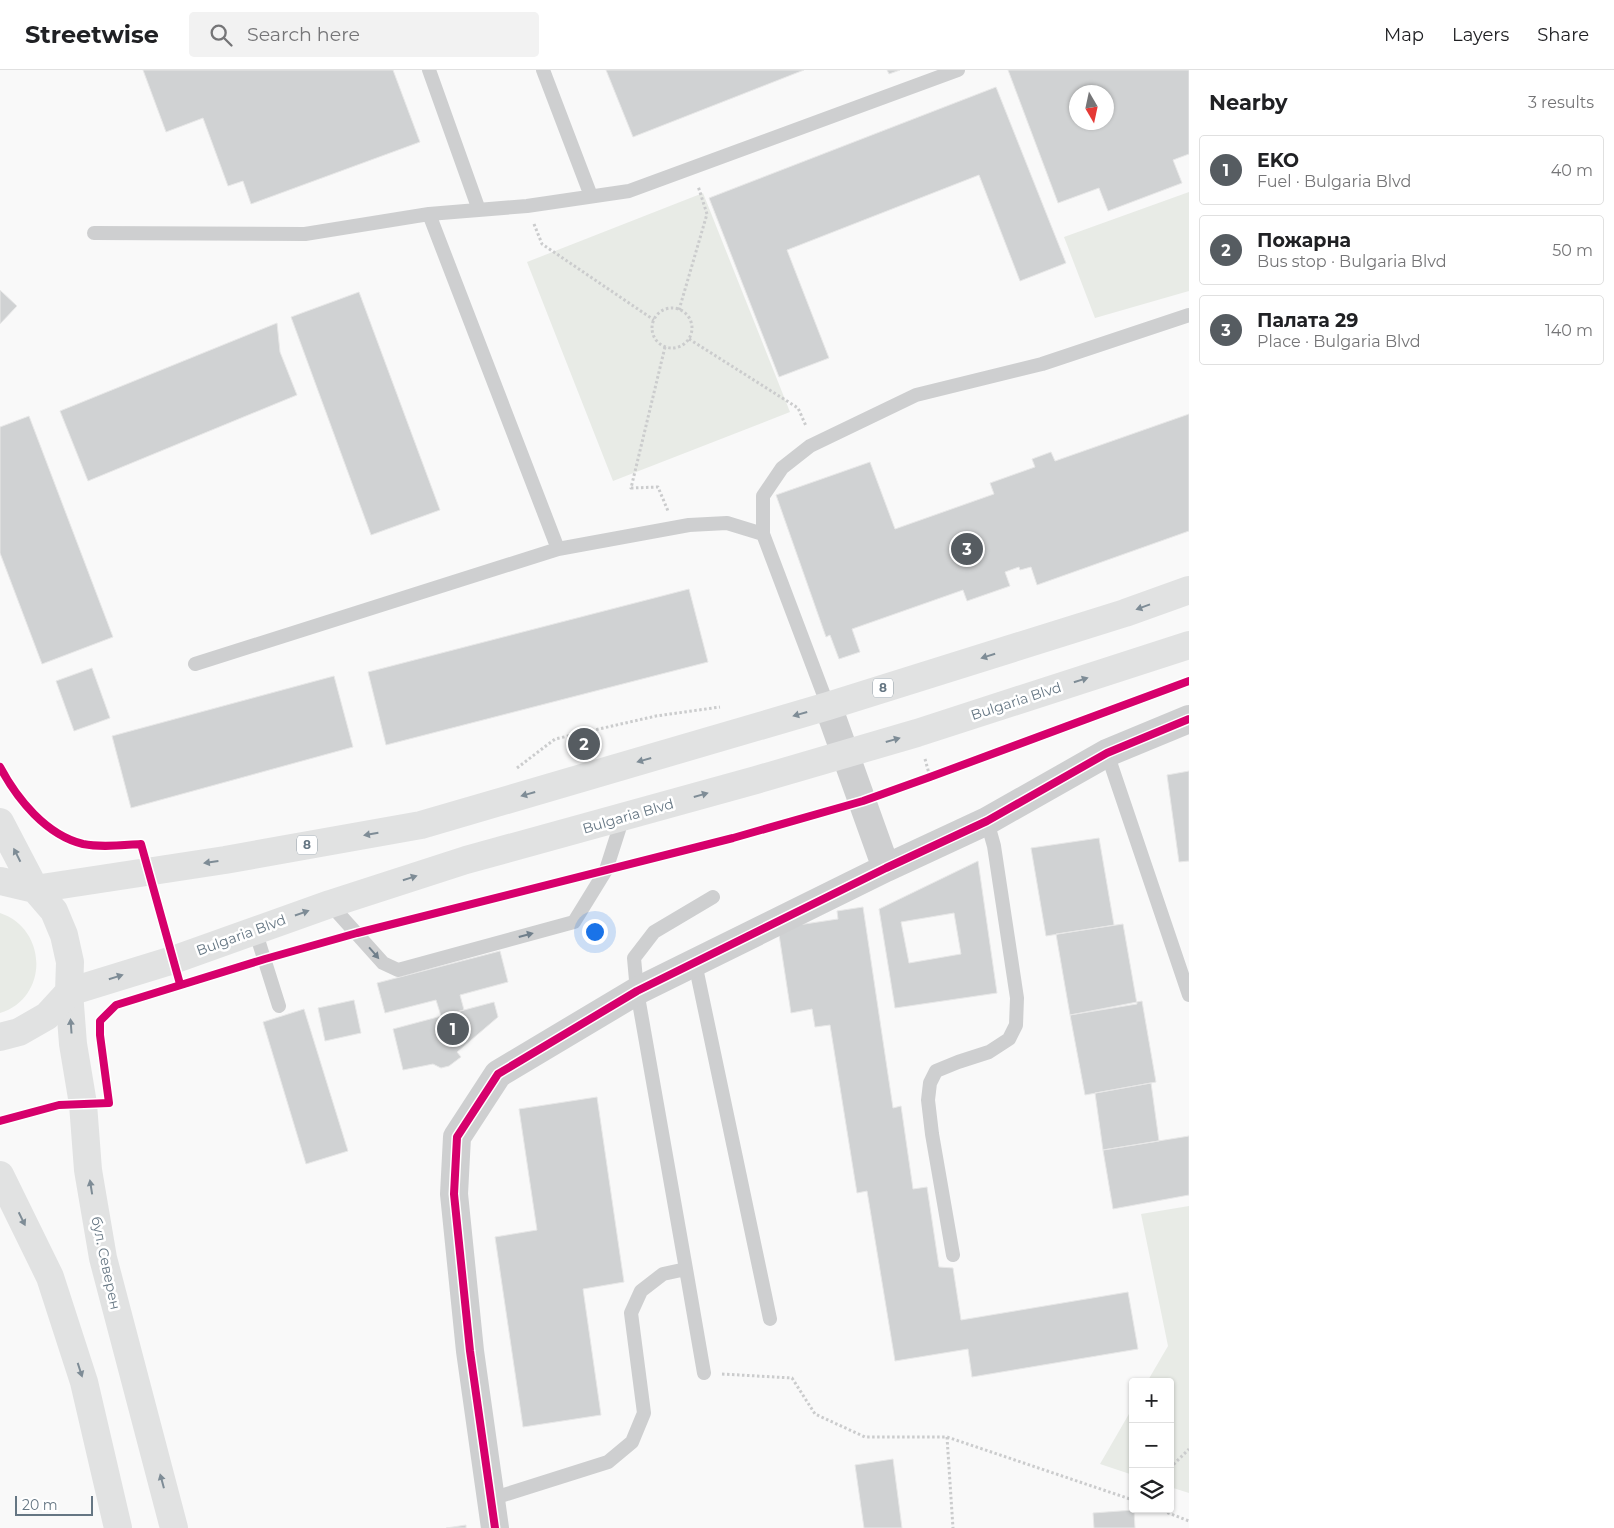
<!DOCTYPE html>
<meta charset="utf-8">
<style>
:root{--surface:#fff;--page:#f2f2f2;--text:#202124;--muted:#757577;--line:#e0e0e0;--accent:#565c61}
body{margin:0;font-family:Montserrat,sans-serif;background:var(--page);color:var(--text)}
.controls{position:absolute;right:15px;bottom:15px;display:grid;overflow:hidden;border-radius:5px;box-shadow:0 1px 4px #0004}
.controls button{width:45px;height:45px;display:grid;place-items:center;padding:0;border:0;border-bottom:1px solid var(--line);background:var(--surface);color:var(--text);font:25px sans-serif}
.compass{position:absolute;left:1069px;top:15px;width:45px;height:45px;border-radius:50%;background:var(--surface);box-shadow:0 1px 4px #0004;rotate:171deg}
.scale{position:absolute;left:15px;bottom:12px;width:78px;box-sizing:border-box;padding-left:5px;border:2px solid #657683;border-top:0;font-size:14px;line-height:18px;white-space:nowrap;color:#657683;-webkit-text-stroke:4px #fff;paint-order:stroke}
.you{position:absolute;left:594px;top:861px;width:18px;height:18px;margin:-12px;border:4px solid #fff;border-radius:50%;background:#1a73e8;box-shadow:0 0 0 8px #1a73e833}
.badge{display:grid;place-items:center;width:32px;height:32px;border-radius:50%;background:var(--accent);color:#fff;font-size:16px;font-weight:700}
.pin{position:absolute;translate:-50% -50%;border:2px solid #fff;box-shadow:0 1px 5px #0006}
.list{margin:0;padding:0;list-style:none}
h2{display:flex;justify-content:space-between;align-items:center;height:65px;margin:0;padding:0 20px;font-size:21px}
h2 small{font-size:16px;font-weight:400;color:var(--muted)}
.list li{display:grid;grid-template-columns:32px 1fr auto;gap:15px;align-items:center;box-sizing:border-box;height:70px;margin:0 10px 10px;padding:0 10px;border:1px solid var(--line);border-radius:5px}
.list b{display:block;font-size:19px;white-space:nowrap}
.list p{margin:0;font-size:16px;white-space:nowrap;color:var(--muted)}
.list em{font-size:16px;font-style:normal;color:var(--muted)}
.icon{flex:none;width:28px;height:28px;fill:none;stroke:currentColor;stroke-width:2;stroke-linecap:round;stroke-linejoin:round}
.map{position:relative;flex:none;width:1189px;height:1458px;overflow:hidden}
header{display:flex;align-items:center;gap:30px;box-sizing:border-box;height:70px;padding:0 25px;background:var(--surface);border-bottom:1px solid var(--line)}
header strong{font-size:24px}
nav{display:flex;gap:28px;margin-inline-start:auto;font-size:18px}
.search{width:350px;height:45px;background:var(--page);display:flex;align-items:center;gap:12px;box-sizing:border-box;padding:0 18px;border-radius:5px;color:var(--muted);font-size:19px}
main{display:flex}
aside{flex:1;background:var(--surface)}
.map>svg:first-child{display:block}
.green{fill:#e8ebe6}
.building{fill:#d0d2d3;stroke:#e8e8e8;fill-rule:evenodd}
.lines{fill:none;stroke-linecap:round;stroke-linejoin:round}
.path{stroke:#cbcccd;stroke-width:3;stroke-dasharray:2.5 2.5;stroke-linecap:butt}
.service{stroke:#cecfd0;stroke-width:14}
.minor{stroke:#cecfd0;stroke-width:28}
.secondary{stroke:#e1e2e2;stroke-width:28}
.primary{stroke:#e1e2e2;stroke-width:28}
.cycleway-casing{stroke:#fff;stroke-width:11}
.cycleway{stroke:#d6006c;stroke-width:8}
.oneway{fill:#7e8c96}
.oneway2{fill:#707f8b}
.labels{text-anchor:middle;stroke-width:5;stroke-linejoin:round;paint-order:stroke}
.shield{fill:#fff;stroke:#939fa8;stroke-width:1}
.shield-label{font-size:12px;font-weight:bold;fill:#657683}
.street-label{font-size:14px;fill:#657683;stroke:#fff}
</style>
<header>
<strong>Streetwise</strong>
<div class="search"><svg class="icon" aria-label="search" viewBox="0 0 24 24"><circle cx="10" cy="10" r="6"/><path d="M15 15l6 6"/></svg>Search here</div>
<nav><a>Map</a><a>Layers</a><a>Share</a></nav>
</header>
<main>
<div class="map">
<svg width="1189" height="1458" viewBox="0 0 1189 1458">
<rect width="100%" height="100%" fill="#f9f9f9"/>
<!-- green -->
<path class="green" d="M1189 122V221L1095 248 1064 167Z
M703 123 790 342 613 411 527 192Z
M0 843C48 859 49 928 0 943Z
M1189 1136V1423L1170 1417V1312H1147L1168 1276 1141 1144Z
M1133 1337V1405L1100 1394Z"/>
<!-- building -->
<path class="building" d="M143 0H393L420 72 251 134 243 111 228 116 203 48 166 62Z
M606 0H804L633 67Z
M887 0H900L889 4Z
M1008 0H1189V84L1173 90 1182 113 1108 141 1099 118 1058 133ZM1076 22H1106V52H1076Z
M996 17 1066 193 1020 211 979 105 787 180 829 288 779 307 709 128Z
M0 220 17 236 0 254Z
M359 222 440 440 371 465 291 247Z
M277 253 280 282 297 325 88 411 60 341Z
M1189 344V461L1037 515 1031 497 1020 500 1019 497 1005 502 1010 516 967 531 963 520 852 559 860 582 839 589 830 565 826 567 776 425 870 392 895 459 994 424 990 413 1035 397 1032 389 1051 382 1055 391Z
M29 346 113 567 42 594 0 483V357Z
M689 519 708 592 386 675 368 602Z
M92 598 110 648 74 661 56 611Z
M334 606 353 677 131 738 112 666Z
M1189 701V791L1179 792 1167 705Z
M1099 768 1114 855 1046 866 1031 778Z
M978 791 997 923 895 938 879 839ZM954 843 961 884 909 893 901 852Z
M863 837 893 1038 901 1036 913 1119 927 1117 939 1197 953 1198 961 1250 1128 1222 1138 1279 972 1307 968 1279 895 1291 867 1121 857 1123 830 955 815 957 812 939 791 943 778 858 838 849 837 841Z
M1123 854 1137 934 1070 945 1056 864Z
M500 881 508 912 460 925 464 940 441 946 436 930 385 943 377 913Z
M354 930 361 963 325 971 318 938Z
M1142 931 1156 1012 1085 1025 1070 945Z
M494 932 498 947 457 982 461 987 449 996 441 998 433 994 403 1000 393 959Z
M304 939 348 1081 306 1094 263 952Z
M1151 1013 1159 1071 1103 1080 1095 1023Z
M597 1027 624 1212 583 1219 601 1345 523 1357 495 1167 537 1160 519 1039Z
M1189 1066V1125L1113 1139 1103 1080Z
M893 1389 902 1458H864L855 1395Z
M1134 1440 1135 1458H1094L1093 1443Z
M466 1455V1458H446Z"/>
<g class="lines">
<!-- path -->
<path class="path" d="M534 154 542 174 654 250
M652 258a20 20 0 1 1 40 0a20 20 0 1 1-40 0Z
M679 240 707 144 698 116
M689 269 798 338 806 356
M665 277 631 418 658 417 668 441
M925 689 930 707
M517 698 555 669 656 646 720 637
M722 1304 792 1308 815 1344 865 1367H947L1133 1430
M947 1367 953 1458
M1170 1398 1189 1379
M1158 1439 1189 1451"/>
<!-- service -->
<path class="service" d="M429 0 479 140
M543 0 591 126
M429 144 527 136 629 121 958 0
M94 163 305 164 429 144 558 479
M195 594 558 479 689 455 727 453 763 464
M828 636 763 464V426L782 398 810 376 916 325 1042 294 1189 245
M1107 683 1189 925
M330 834 383 893 398 900 574 852 606 800 623 747
M255 860 279 936
M695 893 770 1249
M953 1185 932 1064 928 1030 930 1013 936 1001 958 992 989 982 1009 969 1016 955 1017 928 994 776 987 751
M686 1199 704 1303
M491 1429 608 1392 632 1372 644 1343 631 1243 641 1221 663 1204 686 1199 637 921 634 888 654 862 713 827"/>
<!-- minor -->
<path class="minor" d="M828 636 886 798
M495 1458 470 1281 454 1124 457 1067 498 1004 637 921 886 798 987 751 1107 683 1189 649"/>
<!-- secondary -->
<path class="secondary" d="M69 922 73 974 83 1034 88 1100 103 1188 174 1458
M0 1105 50 1207 84 1312 118 1458"/>
<!-- primary -->
<path class="primary" d="M0 752 35 819 54 841 64 865 70 892 69 922 47 946 19 962 0 967
M0 811 35 819 225 790 421 755 828 636 1125 543 1189 520
M69 922 173 890 330 834 466 790 756 710 917 663 1189 575"/>
<!-- cycleway casing -->
<g class="cycleway-casing">
<path id="cycleway" d="M0 697C17 729 46 765 83 774 102 778 122 775 141 774L180 914
M0 1051 59 1035 109 1033 100 965V951L116 935 265 889 357 863 733 768 863 731 930 707 1189 611
M495 1458 470 1281 454 1124 457 1067 498 1004 637 921 886 798 987 751 1107 683 1189 649"/>
</g>
<!-- cycleway -->
<use href="#cycleway" class="cycleway"/>
</g>
<!-- one-way arrows -->
<defs><path id="oneway-solid" d="M-6-.8H1V-3.2L6.5 0L1 3.2V.8H-6Z" transform="scale(1.25)"/></defs>
<g class="oneway">
<use href="#oneway-solid" transform="translate(1143 537) rotate(160)"/>
<use href="#oneway-solid" transform="translate(988 586) rotate(163)"/>
<use href="#oneway-solid" transform="translate(1081 610) rotate(-18)"/>
<use href="#oneway-solid" transform="translate(800 644) rotate(164)"/>
<use href="#oneway-solid" transform="translate(893 670) rotate(-16)"/>
<use href="#oneway-solid" transform="translate(644 690) rotate(164)"/>
<use href="#oneway-solid" transform="translate(528 724) rotate(164)"/>
<use href="#oneway-solid" transform="translate(701 725) rotate(-16)"/>
<use href="#oneway-solid" transform="translate(371 764) rotate(170)"/>
<use href="#oneway-solid" transform="translate(17 785) rotate(-117)"/>
<use href="#oneway-solid" transform="translate(211 792) rotate(172)"/>
<use href="#oneway-solid" transform="translate(410 808) rotate(-18)"/>
<use href="#oneway-solid" transform="translate(302 843) rotate(-19)"/>
<use href="#oneway-solid" transform="translate(116 907) rotate(-17)"/>
<use href="#oneway-solid" transform="translate(71 956) rotate(-94)"/>
<use href="#oneway-solid" transform="translate(91 1117) rotate(-99)"/>
<use href="#oneway-solid" transform="translate(22 1149) rotate(64)"/>
<use href="#oneway-solid" transform="translate(80 1300) rotate(72)"/>
<use href="#oneway-solid" transform="translate(162 1411) rotate(-105)"/>
</g>
<g class="oneway2">
<use href="#oneway-solid" transform="translate(526 865) rotate(-15)"/>
<use href="#oneway-solid" transform="translate(374 883) rotate(49)"/>
</g>
<g class="labels">
<!-- shield labels -->
<g class="shield">
<rect x="873" y="608.5" width="20" height="19" rx="4"/>
<rect x="297" y="765.5" width="20" height="19" rx="4"/>
</g>
<g class="shield-label">
<text x="883" y="622">8</text>
<text x="307" y="779">8</text>
</g>
<!-- street labels -->
<g class="street-label">
<text transform="translate(1016 631) rotate(-18)" y="5">Bulgaria Blvd</text>
<text transform="translate(628 746) rotate(-16)" y="5">Bulgaria Blvd</text>
<text transform="translate(241 865) rotate(-20)" y="5">Bulgaria Blvd</text>
<text transform="translate(106 1193) rotate(78)" y="5">бул. Северен</text>
</g>
</g>
</svg>
<div class="controls">
<button>+</button>
<button>−</button>
<button><svg class="icon" aria-label="layers" viewBox="0 0 24 24"><path d="M12 4l9 5-9 5-9-5zM3 14l9 5 9-5"/></svg></button>
</div>
<svg class="compass" viewBox="-18 -18 36 36"><path d="M0-13l5 13h-10z" fill="#e53935"/><path d="M0 13l5-13h-10z" fill="#757577"/></svg>
<div class="scale">20 m</div>
<div class="you"></div>
<div class="pin badge" style="left:453px;top:959px">1</div>
<div class="pin badge" style="left:584px;top:674px">2</div>
<div class="pin badge" style="left:967px;top:479px">3</div>
</div>
<aside>
<h2>Nearby<small>3 results</small></h2>
<ul class="list">
<li><span class="badge">1</span><div><b>EKO</b><p>Fuel · Bulgaria Blvd</p></div><em>40 m</em></li>
<li><span class="badge">2</span><div><b>Пожарна</b><p>Bus stop · Bulgaria Blvd</p></div><em>50 m</em></li>
<li><span class="badge">3</span><div><b>Палата 29</b><p>Place · Bulgaria Blvd</p></div><em>140 m</em></li>
</ul>
</aside>
</main>
